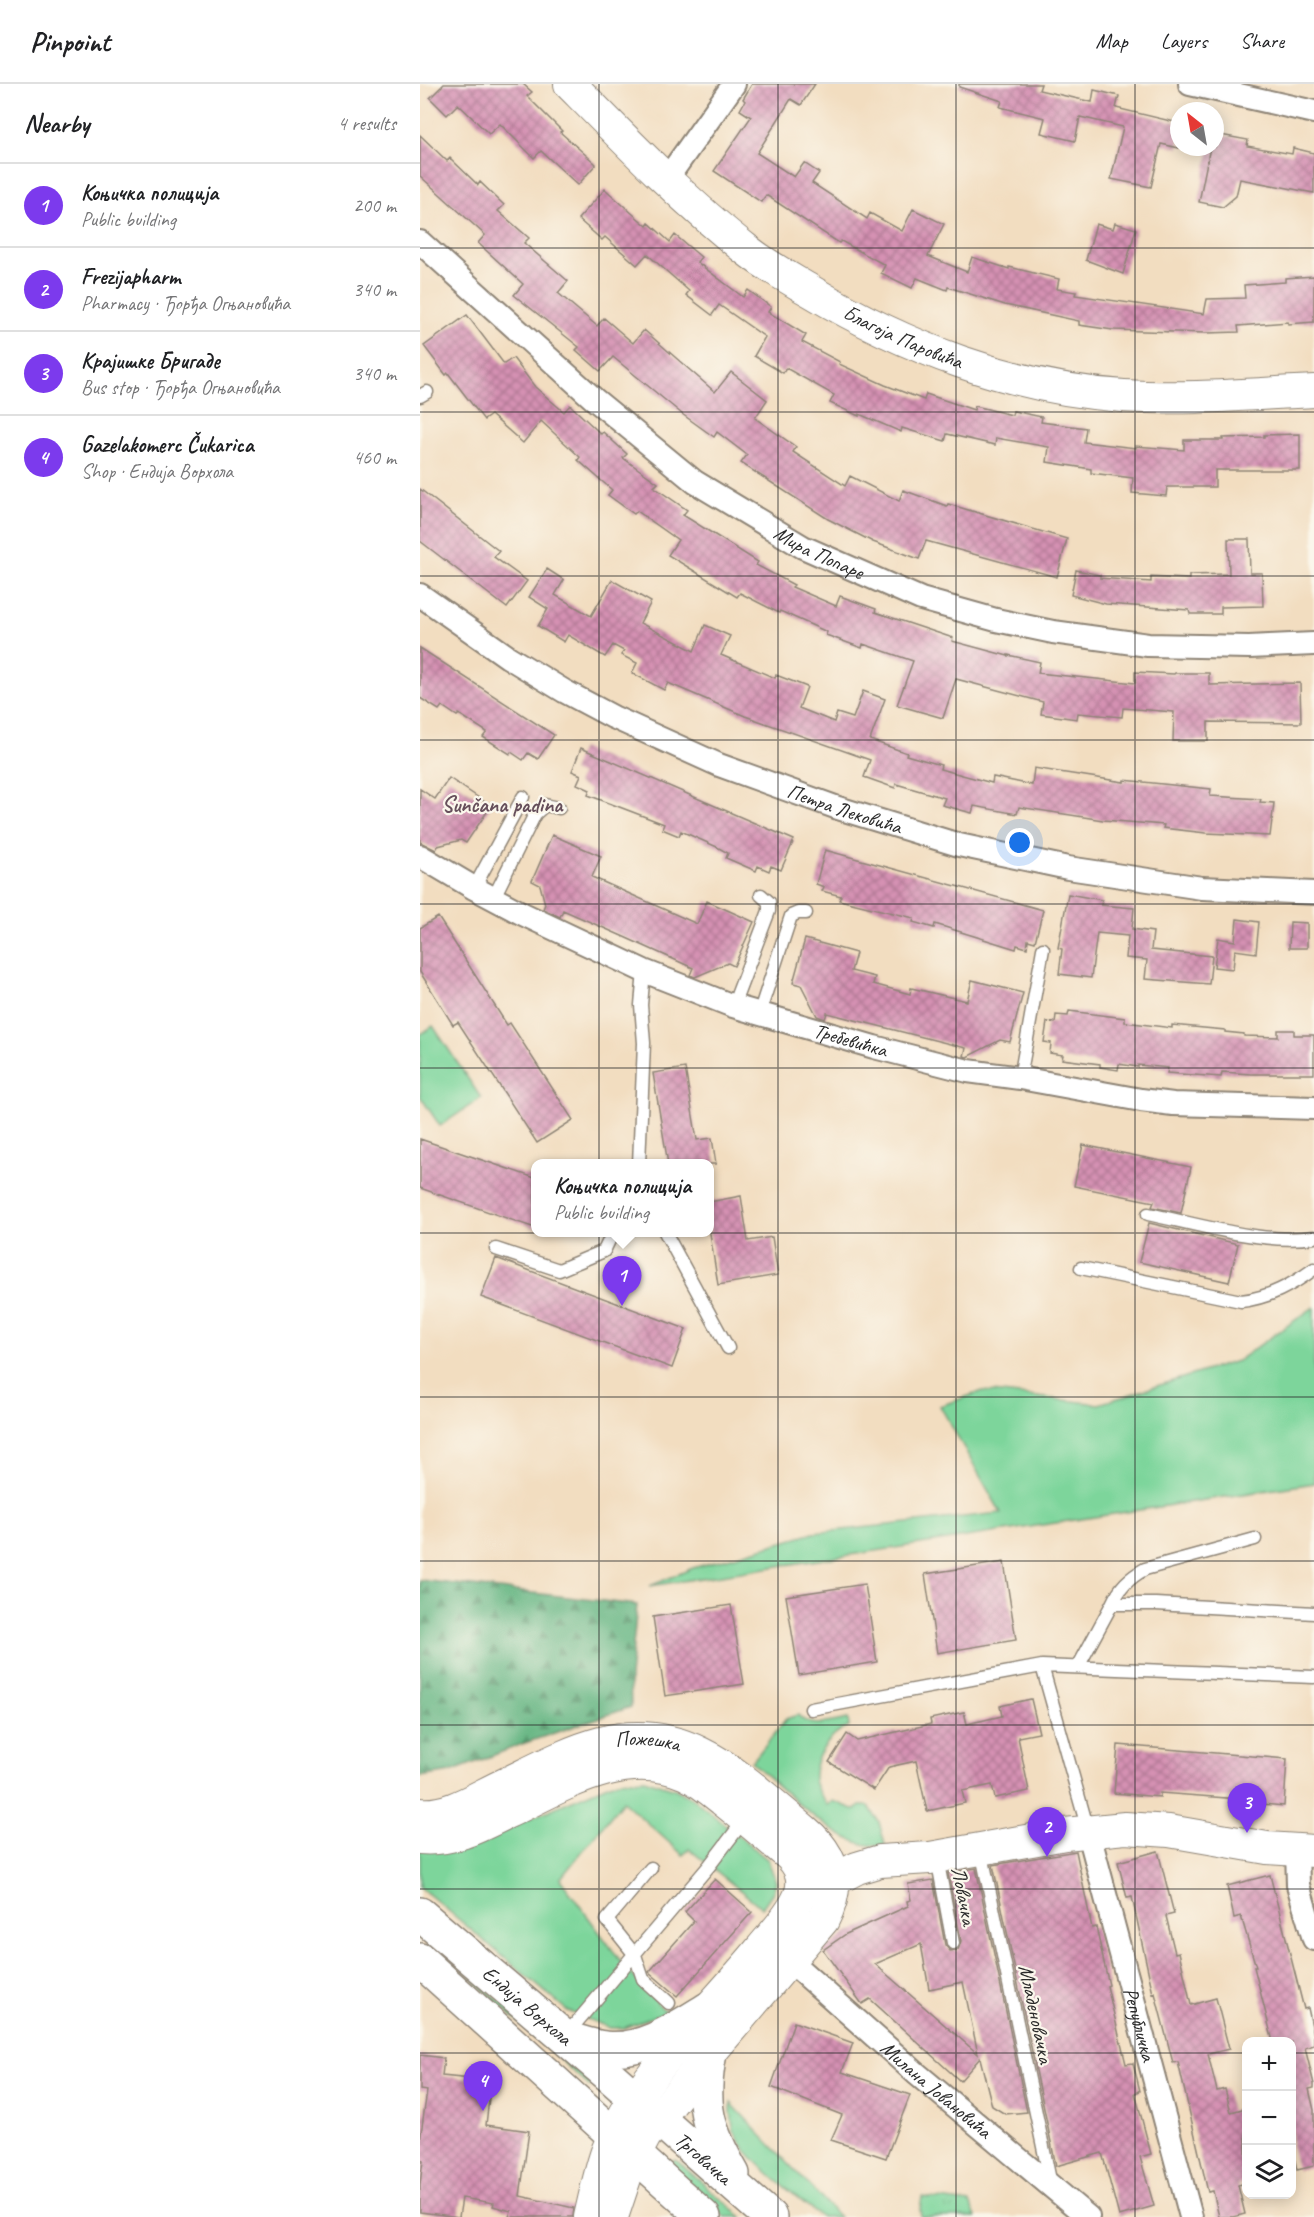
<!DOCTYPE html>
<meta charset="utf-8">
<style>
:root{--surface:#fff;--page:#f2f2f2;--text:#202124;--muted:#757577;--line:#e0e0e0;--accent:#7c3aed}
body{margin:0;font-family:Caveat,sans-serif;background:var(--page);color:var(--text)}
.controls{position:absolute;right:18px;bottom:18px;display:grid;overflow:hidden;border-radius:12px;box-shadow:0 3px 15px #0003}
.controls button{width:54px;height:54px;display:grid;place-items:center;padding:0;border:0;border-bottom:2px solid var(--line);background:var(--surface);color:var(--text);font:30px sans-serif}
.compass{position:absolute;left:750px;top:18px;width:54px;height:54px;border-radius:50%;background:var(--surface);box-shadow:0 3px 15px #0003;rotate:329deg}
.you{position:absolute;left:600px;top:759px;width:21px;height:21px;margin:-15px;border:4px solid #fff;border-radius:50%;background:#1a73e8;box-shadow:0 0 0 9px #1a73e833}
.badge{display:grid;place-items:center;width:39px;height:39px;border-radius:50%;background:var(--accent);color:#fff;font-size:20px;font-weight:700}
.pin{position:absolute;translate:-50% -50px;filter:drop-shadow(0 2px 3px #0008)}
.pin::after{content:'';position:absolute;top:32px;width:21px;height:18px;background:inherit;clip-path:polygon(0 0,100% 0,50% 100%)}
.popup{position:absolute;left:111px;top:1075px;width:183px;height:78px;box-sizing:border-box;display:grid;place-content:center;border-radius:12px;background:var(--surface);filter:drop-shadow(0 2px 4px #0005);font-size:20px;white-space:nowrap;color:var(--muted)}
.popup b{font-size:22px;color:var(--text)}
.popup::after{content:'';position:absolute;left:50%;top:100%;margin-left:-12px;border:12px solid transparent;border-top-color:var(--surface)}
.list{margin:0;padding:0;list-style:none}
h2{display:flex;justify-content:space-between;align-items:center;height:78px;margin:0;padding:0 24px;font-size:26px}
h2 small{font-size:20px;font-weight:400;color:var(--muted)}
.list li{display:grid;grid-template-columns:39px 1fr auto;gap:18px;align-items:center;box-sizing:border-box;height:84px;padding:0 24px;border-top:2px solid var(--line)}
.list b{display:block;font-size:22px;white-space:nowrap}
.list p{margin:0;font-size:20px;white-space:nowrap;color:var(--muted)}
.list em{font-size:20px;font-style:normal;color:var(--muted)}
.icon{flex:none;width:33px;height:33px;fill:none;stroke:currentColor;stroke-width:2;stroke-linecap:round;stroke-linejoin:round}
.map{position:relative;flex:none;width:894px;height:2133px;overflow:hidden}
header{display:flex;align-items:center;gap:36px;box-sizing:border-box;height:84px;padding:0 30px;background:var(--surface);border-bottom:2px solid var(--line)}
header strong{font-size:28px}
nav{display:flex;gap:33px;margin-inline-start:auto;font-size:21px}
main{display:flex}
aside{flex:1;background:var(--surface)}
.map>svg:first-child{display:block}
.grass{fill:#7dd59b;stroke:#548063;stroke-width:1.5}
.forest{fill:url(#forest-firs);stroke:#487057;stroke-width:1.5}
.park{fill:url(#park-tufts);stroke:#548063;stroke-width:1.5}
.building{fill:url(#building-cross-hatch);fill-rule:evenodd}
.lines{fill:none;stroke-linecap:round;stroke-linejoin:round}
.lane-casing{stroke:#8e8476;stroke-width:15}
.street-casing{stroke:#8e8476;stroke-width:26}
.secondary-casing{stroke:#8e8476;stroke-width:34}
.primary-casing{stroke:#8e8476;stroke-width:36}
.lane{stroke:#fff;stroke-width:12}
.street{stroke:#fff;stroke-width:22}
.secondary{stroke:#fff;stroke-width:32}
.primary{stroke:#fff;stroke-width:33}
.grid{fill:none;stroke:#2b2b2b;stroke-width:1.5;stroke-opacity:0.55}
.labels{text-anchor:middle;stroke-width:4.5;stroke-linejoin:round;paint-order:stroke}
.street-label{font-size:21px;fill:#2b2b2b;stroke:#fbf7ec}
.neighbourhood-label{font-size:22px;font-weight:bold;fill:#664f5b;stroke:#fbf7ec}
</style>
<header>
<strong>Pinpoint</strong>
<nav><a>Map</a><a>Layers</a><a>Share</a></nav>
</header>
<main>
<aside>
<h2>Nearby<small>4 results</small></h2>
<ul class="list">
<li><span class="badge">1</span><div><b>Коњичка полиција</b><p>Public building</p></div><em>200 m</em></li>
<li><span class="badge">2</span><div><b>Frezijapharm</b><p>Pharmacy · Ђорђа Огњановића</p></div><em>340 m</em></li>
<li><span class="badge">3</span><div><b>Крајишке Бригаде</b><p>Bus stop · Ђорђа Огњановића</p></div><em>340 m</em></li>
<li><span class="badge">4</span><div><b>Gazelakomerc Čukarica</b><p>Shop · Ендија Ворхола</p></div><em>460 m</em></li>
</ul>
</aside>
<div class="map">
<svg width="894" height="2133" viewBox="0 0 894 2133">
<defs>
<pattern id="forest-firs" width="22" height="20" patternUnits="userSpaceOnUse" patternTransform="scale(1.5)"><rect width="22" height="20" fill="#66b683"/><path d="M5 1l3.5 6h-7zM16 11l3.5 6h-7z" fill="#54946b"/></pattern>
<pattern id="park-tufts" width="24" height="20" patternUnits="userSpaceOnUse" patternTransform="scale(1.5)"><rect width="24" height="20" fill="#7dd59b"/><path d="M3 7l-1-3M5 7V3M7 7l1-3M15 17l-1-3M17 17v-4M19 17l1-3" fill="none" stroke="#6cb786"/></pattern>
<pattern id="building-cross-hatch" width="8" height="8" patternUnits="userSpaceOnUse" patternTransform="scale(1.5)"><rect width="8" height="8" fill="#d591b3"/><path d="M0 0l8 8M0 8l8-8" fill="none" stroke="#ad7792"/></pattern>
</defs>
<rect width="100%" height="100%" fill="#fbf7ec"/>
<filter id="ink" filterUnits="userSpaceOnUse"><feTurbulence type="fractalNoise" baseFrequency=".0167" numOctaves="2"/><feDisplacementMap in="SourceGraphic" scale="12" xChannelSelector="R" yChannelSelector="G"/><feConvolveMatrix kernelMatrix="1 2 1 2 8 2 1 2 1" color-interpolation-filters="sRGB"/></filter>
<filter id="wash" filterUnits="userSpaceOnUse"><feTurbulence type="fractalNoise" baseFrequency=".008" numOctaves="4" result="noise"/><feDisplacementMap in="SourceGraphic" scale="24" xChannelSelector="R" yChannelSelector="G"/><feGaussianBlur stdDeviation="1.35" result="paint"/><feColorMatrix in="noise" values="0 0 0 0 0 0 0 0 0 0 0 0 0 0 0 0 0 1.4 0 .05"/><feComposite in="paint" operator="in"/></filter>
<g filter="url(#wash)">
<rect width="100%" height="100%" fill="#f2ddc0"/>
<!-- grass -->
<path class="grass" d="M13 942 61 1014 20 1042 0 1012V951Z
M894 1223V1399L230 1502 273 1484 394 1449 581 1429 520 1322 563 1307 679 1320 817 1277Z
M378 1631C390 1646 411 1638 428 1635L429 1643C410 1650 392 1674 394 1696 395 1704 403 1714 407 1721L413 1717 436 1726 440 1722H449L459 1738 465 1761C423 1770 363 1705 332 1678L366 1635Z
M224 1695 255 1705 275 1716 348 1776 356 1798 353 1808 342 1824 269 1765 263 1771 203 1717 140 1795 205 1883 245 1927 258 1923 204 1944H190L148 1927 0 1803V1765L57 1757 197 1697Z
M23 1870 176 1997 175 2001 169 2002 156 1990Z
M311 2019 419 2133H401C380 2115 326 2075 316 2051 311 2042 311 2029 311 2019Z
M256 2076 322 2133H305L250 2085 248 2081 252 2077Z"/>
<!-- forest -->
<path class="forest" d="M0 1496 217 1521 210 1593 211 1623 102 1660 31 1688 0 1693Z"/>
<!-- park -->
<path class="park" d="M502 2113 550 2119 556 2133H501L500 2125Z"/>
<g id="blocks">
<!-- building -->
<path class="building" d="M24 0H103L112 8 107 12 142 47 140 48 176 80 158 101 121 67 114 74 80 40 69 50 38 20 27 31 10 14Z
M332 0H395L381 21 371 15 337 69 374 93 384 79 399 89 392 99 447 135 450 129 482 147 493 125 524 140 508 172 547 188 552 173 589 185V183L639 195 637 205 656 208 655 211 784 230 787 215 825 214 824 201 865 198V194L894 192V238L868 240V238L818 242 819 248 786 249 693 246 659 241V237L585 221 528 203 527 206 497 194 492 204 461 189 465 181 421 157 419 159 346 111 341 118 294 87 331 33 320 26 325 17 323 15Z
M539 0H621L619 6 672 18 674 6 699 12 696 24 759 39V64L741 60 731 103 691 95 703 43 660 33 655 57 621 49 625 34 580 23 582 17 539 3Z
M795 50 828 56 827 62 872 70 873 64 894 69V109L820 95 816 112 803 123 779 118 790 63H795Z
M0 51 27 77 30 74 58 101 60 98 84 121 78 127 109 154 104 159 148 197 138 209 177 242 184 234 213 259 224 246 295 308 311 288 347 316 335 334 376 363 373 368 425 402 430 392 479 417 483 406 527 422 528 420 647 455 637 493 506 457 499 475 453 458 408 435 321 379 327 371 297 348 294 353 262 330 193 273 180 287 156 266 159 263 94 211 103 200 58 159 65 151 0 92Z
M185 105 214 131 227 142 229 139 250 158 255 151 281 173 277 178 323 213 328 206 351 223 348 228 386 251 382 258 420 278 419 280 465 301 504 316 506 310 554 326 555 322 592 331 593 327 622 333 621 338 666 344 664 358 716 364V362L764 366V356H803V354L844 353V351L880 350V386H795V403H747L746 412 712 409 713 394 671 389V385L627 378 629 363 576 354 575 361 527 350 525 357 482 344 481 348 439 330V332L410 319 414 311 366 284 363 289 334 272 345 253 299 221 292 231 266 211 269 207 227 170 217 181 185 153 182 156 158 135Z
M695 139 716 145 703 190 666 176 676 140 693 145Z
M47 231 84 280 93 274 115 303 144 328 150 321 181 350 183 348 207 370 203 374 238 399 234 403 267 426 263 431 338 478 336 481 374 501 372 503 416 522 420 512 456 525 455 528 533 554 532 557 588 572V571L620 578 618 589 715 599V588L754 590 755 589H789V601L880 599 881 639 788 638V657H753L754 628 703 624 702 633 658 629 657 635 621 630 623 618 536 595 523 634 477 621 493 577 443 560 442 564 406 551 407 548 360 527 359 529 320 509 317 513 248 471 258 456 217 427 214 430 188 411 192 406 158 376 160 373 121 337 103 359 71 331 64 336 28 289 26 291 4 262Z
M0 405 79 467 74 473 107 497 87 524 0 457Z
M808 455H829L830 489H842L843 522 801 523V530H770L769 526 686 520 651 511 656 486 680 491V494L731 498V493L769 495V491L809 490Z
M127 485 144 496 135 511 171 532 192 496 231 518 220 539 274 567 285 541 310 552 301 571 355 594 356 591 387 603 379 624 414 638 417 629 433 634 443 607 465 615 450 656 487 669 486 671 521 681 520 685 572 699 573 693 612 701 614 684 704 698V696L791 705 790 712 841 715 840 718 854 719 850 752 786 749 743 744 744 741 683 736 599 723 597 730 554 722 552 729 522 721 525 714 476 700 475 704 444 693 450 676 325 632 248 599 244 606 212 589 217 579 201 571 204 567 193 561 185 573 148 551 144 558 118 542 128 525 109 513Z
M0 564 134 651 118 675 108 669 103 676 91 668 90 670 63 653 67 648 39 630 37 632 22 622 19 626 0 614Z
M161 664 374 756 361 786 351 782 349 787 338 782 336 787 306 774 308 769 297 763 261 747 259 752 242 745 244 740 168 711 170 706 157 700 161 691 152 687Z
M29 694 71 722 46 759 41 756 18 762 16 766 0 758V705L15 715Z
M132 751 181 772 172 793 277 840 287 817 334 838 314 882 308 879 275 893 270 891 273 884 202 852 143 826 140 833 123 825 125 820 120 801 112 797Z
M405 766 623 826 615 858 608 856 607 864 597 861 596 865 515 840 514 844 493 838 494 834 419 816 421 812 402 807 404 803 396 800Z
M648 810 682 816 681 821 714 824 712 845 733 848 731 866 792 872 789 900 725 895 727 876 706 874 708 852 677 849 671 894 639 890 642 865 638 864Z
M18 833 87 941 90 939 153 1036 117 1059 38 938 33 941 0 888V844Z
M817 835 839 838 836 869 815 866 813 885 794 883 798 854 815 857Z
M870 838 887 839V864H869Z
M385 855 436 869 431 887 455 893 453 900 490 910 491 904 547 917 552 896 603 909 590 958 580 956 547 973 544 972 546 964 407 929 405 935 397 932 381 901 373 899Z
M649 927 705 934V938L752 944V941L805 946V948L824 950V952L858 953V946H874V951H894V990H831L802 988 801 993 747 989 748 984 718 981V983L699 980 698 986 680 983V980L642 975 643 971 630 969 631 959 624 958 627 938 635 939 636 931 648 932Z
M265 984 277 1056 292 1054 296 1080H248L233 989Z
M0 1055 115 1094V1144L0 1104Z
M663 1061 771 1083 761 1129 732 1123 734 1118 654 1102Z
M321 1112 328 1157 352 1153 358 1191 298 1201 289 1143V1118Z
M729 1139 818 1160 809 1198 719 1178Z
M76 1174 266 1245 252 1284 61 1213Z
M584 1478 596 1556 517 1569 505 1490Z
M445 1500 457 1578 379 1591 366 1512Z
M311 1521 324 1600 245 1612 233 1533Z
M611 1615 619 1649 598 1653 609 1707 575 1714 572 1701 542 1707 545 1719 507 1727 496 1677 469 1683 454 1706 409 1678 427 1650 437 1657 511 1640 510 1635 544 1628 547 1640 582 1632 580 1622Z
M698 1661 867 1675 864 1722 820 1718V1715L740 1709V1713L694 1709Z
M656 1767 672 1844 676 1843 689 1901 687 1902 706 1980 713 1979 720 2007 715 2009 731 2070 720 2073 734 2122 699 2132 682 2069 636 2082 573 1781Z
M738 1767 754 1830 746 1832 755 1869 759 1868 771 1921 796 1914 809 1965 788 1970 797 2007 805 2005 811 2028 826 2024V2099L818 2101 825 2130 813 2133H799L793 2107 788 2108 758 1978 753 1979 735 1909 733 1910 712 1813 707 1814 698 1778Z
M556 1784 607 2028 585 2030 572 2022 560 1974 540 1997 450 1915 442 1920 403 1866 426 1850 488 1822 487 1817 491 1816 488 1800 513 1796 525 1861 530 1867 538 1866 541 1857 528 1789ZM501 1860 509 1905 543 1898 558 1970 455 1880Z
M850 1791 884 1925 888 1924 894 1951V1961L885 1964 894 2000V2004L889 2005 894 2026V2082L877 2086 872 2064V1958H853L834 1883H836L821 1832 814 1834 807 1802Z
M295 1795 332 1828 257 1912 229 1888 274 1837 265 1828Z
M374 1938 433 1959 422 1988 490 2011 466 2074 411 2056 422 2031 351 2003Z
M0 1971 24 1974 22 1992 71 1997 66 2041 109 2047 100 2112 154 2124 153 2133H89L91 2127 73 2122 74 2119 42 2114 39 2133 0 2128V2100L3 2077 0 2076V2057L7 2007 0 2006Z"/>
</g>
</g>
<g filter="url(#ink)">
<use href="#blocks" fill-opacity="0" stroke="#8e8476" stroke-width="1.5"/>
<g class="lines">
<!-- lane casing -->
<g class="lane-casing">
<path id="lane" d="M0 312 7 308
M54 804 103 713
M73 815 115 730 125 721 139 724
M313 922 349 827V818L341 811
M339 930 371 832 378 829H386
M600 994 623 865
M219 1080 224 959 221 921 224 887
M728 1130C777 1140 845 1161 894 1153
M245 1148 308 1264
M76 1165 139 1186 184 1167 193 1148
M661 1184 821 1217C849 1214 872 1201 894 1185
M692 1520C700 1503 709 1494 725 1485L835 1455
M658 1583 692 1520H736L894 1529
M391 1625 622 1582
M668 1746 622 1582 894 1593
M561 1766 631 2101
M517 1774 533 1859
M231 1784 187 1836 215 1871 223 1895 249 1919
M145 1952 289 1782 325 1735"/>
</g>
<!-- street casing -->
<g class="street-casing">
<g id="street">
<path d="M770 0 894 28"/>
<path d="M246 96 314 0"/>
<path id="s1" d="M0 158 174 315 275 398 383 463 501 515 576 536 633 548 728 561 829 563 894 560"/>
<path id="s2" d="M0 511 88 573 144 607 193 633 299 681 418 724 539 761 648 784 782 804 894 809"/>
<path id="s3" d="M0 772 54 804 103 830 224 887 313 922 454 963 548 987 600 994 721 1016 753 1020 894 1024"/>
<path id="s4" d="M668 1746 771 2133"/>
<path d="M877 1767 878 1801 894 1855"/>
<path id="s5" d="M369 1876 497 1990 668 2133"/>
</g>
</g>
<!-- secondary casing -->
<g class="secondary-casing">
<g id="secondary">
<path id="s6" d="M150 0C207 58 264 117 328 167 347 182 369 194 389 206 484 263 593 305 704 312 767 316 831 310 894 307"/>
<path id="s7" d="M0 1730C28 1733 57 1713 81 1702 113 1687 147 1668 181 1659 268 1636 324 1697 385 1747 416 1773 421 1801 403 1836L290 1969 225 2052 209 2082 192 2133"/>
<path d="M0 1754C32 1757 58 1743 86 1729 141 1703 204 1662 266 1690 280 1697 292 1707 303 1716 326 1734 348 1753 370 1772 381 1783 386 1798 379 1813 371 1832 354 1849 341 1865 300 1915 252 1961 215 2015 186 2056 181 2085 170 2133"/>
<path d="M414 1796 437 1784 460 1777 510 1774 645 1750 705 1744 749 1747 847 1764 894 1767"/>
</g>
</g>
<!-- primary casing -->
<g class="primary-casing">
<g id="primary">
<path id="s8" d="M0 1830 190 1992 350 2133"/>
<path d="M0 1876 284 2133"/>
<path d="M149 1955C160 1958 173 1963 185 1964 223 1969 260 1942 291 1923"/>
<path d="M290 1969C280 2021 287 2045 313 2090"/>
</g>
</g>
<!-- lane -->
<use href="#lane" class="lane"/>
<!-- street -->
<use href="#street" class="street"/>
<!-- secondary -->
<use href="#secondary" class="secondary"/>
<!-- primary -->
<use href="#primary" class="primary"/>
</g>
</g>
<!-- grid -->
<path class="grid" d="M179 0V2133M358 0V2133M536 0V2133M715 0V2133M0 164H894M0 328H894M0 492H894M0 656H894M0 820H894M0 984H894M0 1149H894M0 1313H894M0 1477H894M0 1641H894M0 1805H894M0 1969H826M872 1969H894"/>
<g class="labels">
<!-- street labels -->
<g class="street-label">
<text dy="7" stroke="none"><textPath href="#s6" startOffset="422">Благоја Паровића</textPath></text>
<text dy="7" stroke="none"><textPath href="#s1" startOffset="508">Мира Попаре</textPath></text>
<text dy="7" stroke="none"><textPath href="#s2" startOffset="478">Петра Лековића</textPath></text>
<text dy="7" stroke="none"><textPath href="#s3" startOffset="470">Требевићка</textPath></text>
<text dy="7" stroke="none"><textPath href="#s7" startOffset="243">Пожешка</textPath></text>
<text transform="translate(544 1812) rotate(79)" y="7">Ловачка</text>
<text dy="7" stroke="none"><textPath href="#s8" startOffset="141">Ендија Ворхола</textPath></text>
<text transform="translate(616 1930) rotate(78)" y="7">Младеновачка</text>
<text dy="7" stroke="none"><textPath href="#s4" startOffset="201">Републичка</textPath></text>
<text dy="7" stroke="none"><textPath href="#s5" startOffset="196">Милана Јовановића</textPath></text>
<text dy="7" stroke="none"><textPath href="#s8" startOffset="374">Трговачка</textPath></text>
</g>
<!-- neighbourhood labels -->
<g class="neighbourhood-label">
<text x="82" y="728">Sunčana padina</text>
</g>
</g>
</svg>
<div class="controls">
<button>+</button>
<button>−</button>
<button><svg class="icon" aria-label="layers" viewBox="0 0 24 24"><path d="M12 4l9 5-9 5-9-5zM3 14l9 5 9-5"/></svg></button>
</div>
<svg class="compass" viewBox="-18 -18 36 36"><path d="M0-13l5 13h-10z" fill="#e53935"/><path d="M0 13l5-13h-10z" fill="#757577"/></svg>
<div class="you"></div>
<div class="pin badge" style="left:202px;top:1222px">1</div>
<div class="popup"><b>Коњичка полиција</b>Public building</div>
<div class="pin badge" style="left:627px;top:1773px">2</div>
<div class="pin badge" style="left:827px;top:1749px">3</div>
<div class="pin badge" style="left:63px;top:2027px">4</div>
</div>
</main>
